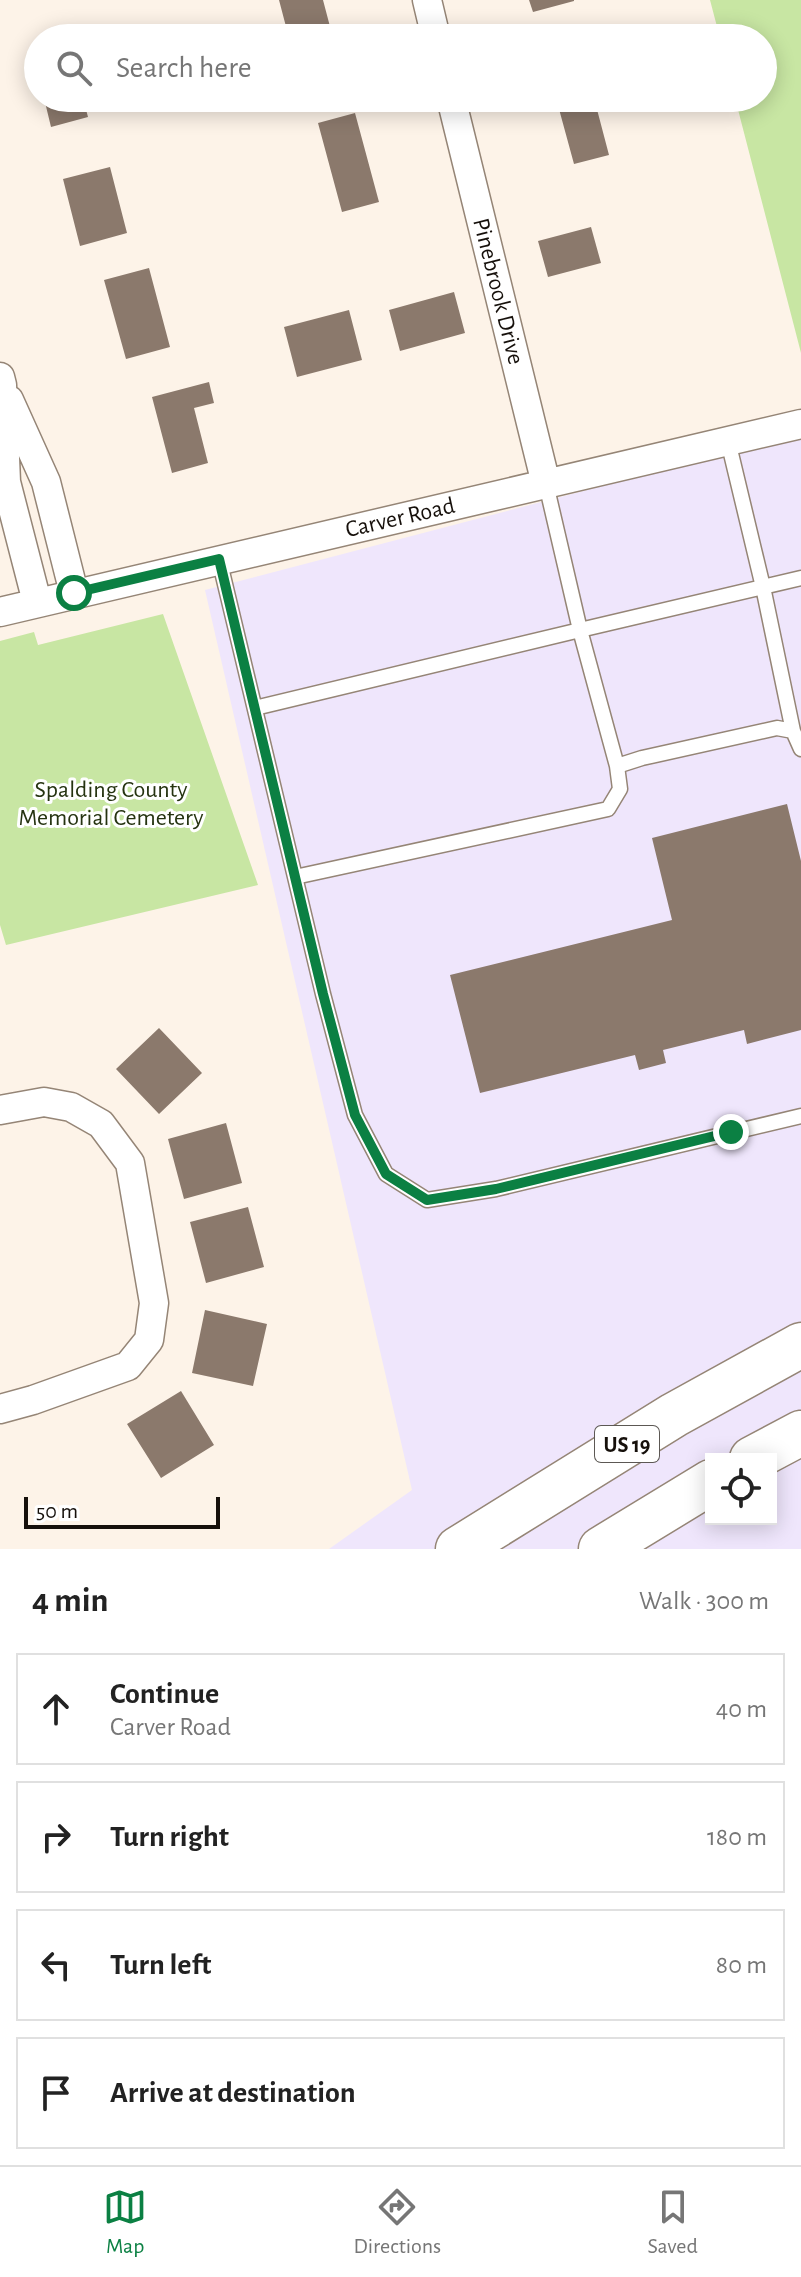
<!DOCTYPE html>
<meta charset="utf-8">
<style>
:root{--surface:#fff;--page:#f6f6f6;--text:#222;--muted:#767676;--line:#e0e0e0;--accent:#0b8043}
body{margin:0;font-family:"Alegreya Sans",sans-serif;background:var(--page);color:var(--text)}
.controls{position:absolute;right:24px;bottom:24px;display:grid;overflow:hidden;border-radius:0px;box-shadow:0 4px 20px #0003}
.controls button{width:72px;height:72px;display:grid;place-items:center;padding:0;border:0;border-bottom:2px solid var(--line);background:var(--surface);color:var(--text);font:40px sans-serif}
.scale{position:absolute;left:24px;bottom:20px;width:196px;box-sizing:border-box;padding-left:8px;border:4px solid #16100b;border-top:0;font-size:22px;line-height:28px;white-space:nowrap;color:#16100b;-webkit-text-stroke:6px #fff;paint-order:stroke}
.stop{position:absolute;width:24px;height:24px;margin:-18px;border:6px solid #0b8043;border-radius:50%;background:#fff}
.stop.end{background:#0b8043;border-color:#fff;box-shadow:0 2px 8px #0008}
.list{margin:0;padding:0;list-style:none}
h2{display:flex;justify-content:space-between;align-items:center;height:104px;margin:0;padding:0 32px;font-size:34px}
h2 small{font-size:26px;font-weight:400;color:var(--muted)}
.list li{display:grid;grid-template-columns:52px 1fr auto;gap:24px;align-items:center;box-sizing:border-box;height:112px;margin:0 16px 16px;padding:0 16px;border:2px solid var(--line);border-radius:0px}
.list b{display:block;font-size:30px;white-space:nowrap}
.list p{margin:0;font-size:26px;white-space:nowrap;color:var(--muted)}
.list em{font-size:26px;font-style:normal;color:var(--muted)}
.icon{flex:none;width:44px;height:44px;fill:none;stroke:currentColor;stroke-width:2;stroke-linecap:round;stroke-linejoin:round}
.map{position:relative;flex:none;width:801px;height:1549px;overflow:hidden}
.search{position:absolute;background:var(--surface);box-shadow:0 4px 20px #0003;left:24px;right:24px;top:24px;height:88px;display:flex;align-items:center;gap:20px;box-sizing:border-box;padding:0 28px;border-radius:44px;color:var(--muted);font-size:30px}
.sheet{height:616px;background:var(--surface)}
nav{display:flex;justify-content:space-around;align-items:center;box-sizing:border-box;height:112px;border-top:2px solid var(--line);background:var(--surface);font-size:22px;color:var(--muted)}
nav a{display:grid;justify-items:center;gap:4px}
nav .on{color:var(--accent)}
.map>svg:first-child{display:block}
.commercial{fill:#efe6fc;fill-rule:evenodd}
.green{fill:#c8e6a3}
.building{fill:#8b796c}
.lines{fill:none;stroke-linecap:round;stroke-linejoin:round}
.lane-casing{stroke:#958576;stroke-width:17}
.street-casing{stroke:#958576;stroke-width:31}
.highway-casing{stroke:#958576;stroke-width:47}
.lane{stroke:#fff;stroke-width:14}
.street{stroke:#fff;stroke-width:28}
.highway{stroke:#fff;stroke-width:44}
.route{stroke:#0b8043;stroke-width:10}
.labels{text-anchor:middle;stroke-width:6;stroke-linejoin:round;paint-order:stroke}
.shield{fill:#fff;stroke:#5c5854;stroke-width:2}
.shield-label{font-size:22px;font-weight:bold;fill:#16100b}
.street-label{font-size:24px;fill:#16100b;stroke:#fff}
.park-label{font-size:24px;fill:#253310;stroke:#fff}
</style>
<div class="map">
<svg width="801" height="1549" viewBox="0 0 801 1549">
<rect width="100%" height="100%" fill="#fdf3e8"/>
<!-- commercial -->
<path class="commercial" d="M801 434V1549H329L412 1490 205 590ZM711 1459H771V1519H711Z"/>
<!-- green -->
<path class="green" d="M710 0H801V353L735 98H763V38H720Z
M163 614 258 885 6 945 0 925V641L34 632 38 645Z"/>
<!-- building -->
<path class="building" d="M279 0H323L333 38H289Z
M529 0H574V1L533 12Z
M44 98H83L88 117 51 127Z
M556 98H594L609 155 574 164Z
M355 113 379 202 342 212 318 123Z
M110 167 127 233 80 246 63 179Z
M591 227 601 263 548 277 538 241Z
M149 268 170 347 126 359 104 280Z
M454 292 465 333 400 351 389 310Z
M349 310 362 360 297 377 284 327Z
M209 382 214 403 194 408 208 463 172 473 152 397Z
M787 804 801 861V1030L747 1044 744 1030 663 1050 666 1063 639 1070 635 1055 480 1093 450 975 672 920 652 838Z
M159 1028 202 1073 159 1114 116 1069Z
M226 1123 242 1183 184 1199 168 1139Z
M248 1207 264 1267 206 1283 190 1222Z
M205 1310 267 1324 253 1386 192 1373Z
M181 1391 214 1445 161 1478 127 1424Z"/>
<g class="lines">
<!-- lane casing -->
<g class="lane-casing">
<path id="lane" d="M728 441 763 587 793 731
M546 484 580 630 801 578
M219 559 323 994 355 1115 386 1174 427 1200 496 1189 801 1116
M255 708 580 630 617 766
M295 877 608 809 620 789 617 766 642 758 777 728 793 731 801 749"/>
</g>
<!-- street casing -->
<g class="street-casing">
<path id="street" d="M427 0 436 38
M451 98 546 484
M0 377 2 385 6 482 37 602
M9 400 46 482 74 593
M0 612 801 424
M0 1110 44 1102 71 1107 101 1124 130 1163 154 1303 149 1340 128 1366 33 1400 0 1409"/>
</g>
<!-- highway casing -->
<g class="highway-casing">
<path id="highway" d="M752 1459 801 1433
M458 1549 674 1415 801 1345
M601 1549 711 1482"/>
</g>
<!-- lane -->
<use href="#lane" class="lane"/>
<!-- street -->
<use href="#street" class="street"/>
<!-- highway -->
<use href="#highway" class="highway"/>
</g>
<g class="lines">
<!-- route -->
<path class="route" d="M74 593 219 559 323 994 355 1115 386 1174 427 1200 496 1189 731 1132"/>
</g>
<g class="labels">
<!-- shield labels -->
<rect class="shield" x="595" y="1426" width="64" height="36" rx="6"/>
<g class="shield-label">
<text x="627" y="1452">US 19</text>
</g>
<!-- street labels -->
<g class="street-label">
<text transform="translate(499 291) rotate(76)" y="8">Pinebrook Drive</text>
<text transform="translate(400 517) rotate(-13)" y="8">Carver Road</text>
</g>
<!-- park labels -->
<g class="park-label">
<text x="111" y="797">Spalding County<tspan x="111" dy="28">Memorial Cemetery</tspan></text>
</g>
</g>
</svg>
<div class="controls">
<button><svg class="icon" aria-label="locate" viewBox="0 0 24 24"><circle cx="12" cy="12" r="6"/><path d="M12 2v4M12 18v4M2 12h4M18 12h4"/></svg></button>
</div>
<div class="scale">50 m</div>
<div class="stop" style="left:74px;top:593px"></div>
<div class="stop end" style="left:731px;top:1132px"></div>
<div class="search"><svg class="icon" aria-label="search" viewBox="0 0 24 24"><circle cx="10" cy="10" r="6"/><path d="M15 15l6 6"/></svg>Search here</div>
</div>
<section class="sheet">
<h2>4 min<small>Walk · 300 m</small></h2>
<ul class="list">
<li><svg class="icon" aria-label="ahead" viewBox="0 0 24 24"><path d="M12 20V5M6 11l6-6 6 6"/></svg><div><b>Continue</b><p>Carver Road</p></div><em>40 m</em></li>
<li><svg class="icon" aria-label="right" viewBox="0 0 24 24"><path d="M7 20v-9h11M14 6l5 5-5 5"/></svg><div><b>Turn right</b></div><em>180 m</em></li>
<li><svg class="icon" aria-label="left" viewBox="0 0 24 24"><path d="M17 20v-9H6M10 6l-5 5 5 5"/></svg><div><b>Turn left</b></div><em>80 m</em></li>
<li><svg class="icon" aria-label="arrive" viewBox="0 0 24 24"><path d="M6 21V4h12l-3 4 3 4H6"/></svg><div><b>Arrive at destination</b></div></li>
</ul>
</section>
<nav>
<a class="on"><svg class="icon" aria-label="map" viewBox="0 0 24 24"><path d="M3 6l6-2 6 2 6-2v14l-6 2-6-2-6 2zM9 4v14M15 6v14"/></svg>Map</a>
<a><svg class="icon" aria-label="directions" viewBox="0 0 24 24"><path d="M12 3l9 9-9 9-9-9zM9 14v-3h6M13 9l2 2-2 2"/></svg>Directions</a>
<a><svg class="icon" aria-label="saved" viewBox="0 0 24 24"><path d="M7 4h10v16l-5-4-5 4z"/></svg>Saved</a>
</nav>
